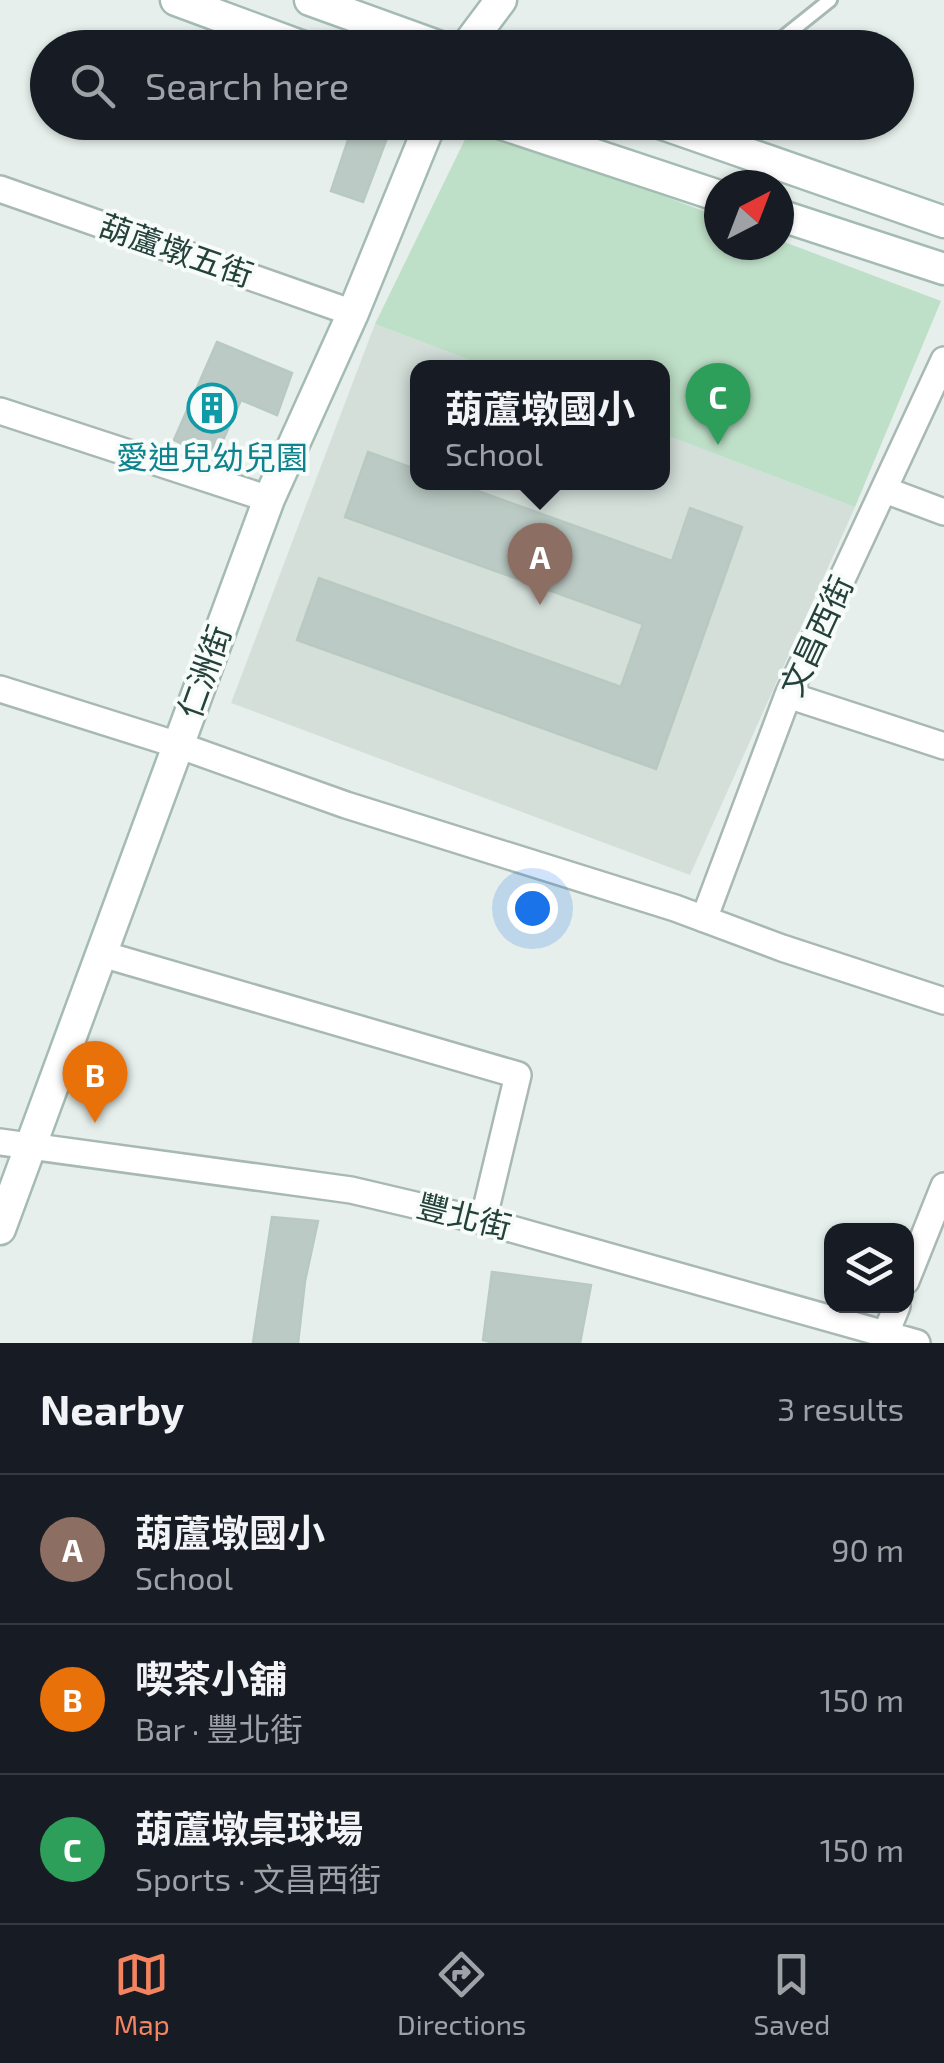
<!DOCTYPE html>
<meta charset="utf-8">
<style>
:root{--surface:#171b24;--page:#20242c;--text:#f1f3f6;--muted:#9ea1a6;--line:#363941;--accent:#f4845f}
body{margin:0;font-family:"Exo 2","Noto Sans TC",sans-serif;background:var(--page);color:var(--text)}
.controls{position:absolute;right:30px;bottom:30px;display:grid;overflow:hidden;border-radius:20px;box-shadow:0 2px 8px #0004}
.controls button{width:90px;height:90px;display:grid;place-items:center;padding:0;border:0;border-bottom:2px solid var(--line);background:var(--surface);color:var(--text);font:50px sans-serif}
.compass{position:absolute;left:704px;top:170px;width:90px;height:90px;border-radius:50%;background:var(--surface);box-shadow:0 2px 8px #0004;rotate:42deg}
.you{position:absolute;left:532px;top:908px;width:35px;height:35px;margin:-25px;border:8px solid #fff;border-radius:50%;background:#1a73e8;box-shadow:0 0 0 15px #1a73e833}
.badge{display:grid;place-items:center;width:65px;height:65px;border-radius:50%;background:var(--accent);color:#fff;font-size:32px;font-weight:700}
.pin{position:absolute;translate:-50% -82px;filter:drop-shadow(0 2px 5px #0008)}
.pin::after{content:'';position:absolute;top:52px;width:35px;height:30px;background:inherit;clip-path:polygon(0 0,100% 0,50% 100%)}
.popup{position:absolute;left:410px;top:360px;width:260px;height:130px;box-sizing:border-box;display:grid;place-content:center;border-radius:20px;background:var(--surface);filter:drop-shadow(0 2px 8px #0005);font-size:32px;white-space:nowrap;color:var(--muted)}
.popup b{font-size:38px;color:var(--text)}
.popup::after{content:'';position:absolute;left:50%;top:100%;margin-left:-20px;border:20px solid transparent;border-top-color:var(--surface)}
.list{margin:0;padding:0;list-style:none}
h2{display:flex;justify-content:space-between;align-items:center;height:130px;margin:0;padding:0 40px;font-size:42px}
h2 small{font-size:32px;font-weight:400;color:var(--muted)}
.list li{display:grid;grid-template-columns:65px 1fr auto;gap:30px;align-items:center;box-sizing:border-box;height:150px;padding:0 40px;border-top:2px solid var(--line)}
.list b{display:block;font-size:38px;white-space:nowrap}
.list p{margin:0;font-size:32px;white-space:nowrap;color:var(--muted)}
.list em{font-size:32px;font-style:normal;color:var(--muted)}
.icon{flex:none;width:55px;height:55px;fill:none;stroke:currentColor;stroke-width:2;stroke-linecap:round;stroke-linejoin:round}
.map{position:relative;flex:none;width:944px;height:1343px;overflow:hidden}
.search{position:absolute;background:var(--surface);box-shadow:0 2px 8px #0004;left:30px;right:30px;top:30px;height:110px;display:flex;align-items:center;gap:25px;box-sizing:border-box;padding:0 35px;border-radius:55px;color:var(--muted);font-size:38px}
.sheet{height:580px;background:var(--surface)}
nav{display:flex;justify-content:space-around;align-items:center;box-sizing:border-box;height:140px;border-top:2px solid var(--line);background:var(--surface);font-size:28px;color:var(--muted)}
nav a{display:grid;justify-items:center;gap:5px}
nav .on{color:var(--accent)}
.map>svg:first-child{display:block}
.built{fill:#d4dfda}
.green{fill:#bfe0c8}
.building{fill:#bbcac4;stroke:#b8c9c2;stroke-width:2.5}
.lines{fill:none;stroke-linecap:round;stroke-linejoin:round}
.lane-casing{stroke:#a8b8b2;stroke-width:18}
.street-casing{stroke:#a8b8b2;stroke-width:30}
.secondary-casing{stroke:#a4bbb3;stroke-width:35}
.lane{stroke:#fff;stroke-width:12}
.street{stroke:#fff;stroke-width:25}
.secondary{stroke:#fff;stroke-width:30}
.labels{text-anchor:middle;stroke-width:8;stroke-linejoin:round;paint-order:stroke}
.street-label{font-size:32px;fill:#24423a;stroke:#f7fbf9}
.culture-label{font-size:32px;fill:#0d838f;stroke:#f7fbf9}
</style>
<div class="map">
<svg width="944" height="1343" viewBox="0 0 944 1343">
<rect width="100%" height="100%" fill="#e6efeb"/>
<!-- built -->
<path class="built" d="M375 324 488 367 418 368V482H662L663 434 855 507 690 875 231 703Z"/>
<!-- green -->
<path class="green" d="M473 123 719 217V245H779V240L941 301 855 507 663 434 662 368 488 367 375 324Z"/>
<!-- building -->
<path class="building" d="M354 122H393L363 202 331 191Z
M217 342 292 373 277 415 241 400 214 460 174 440Z
M368 452 418 470V482H453L672 561 690 508 742 527 656 769 297 640 319 578 621 687 643 624 345 517Z
M272 1217 318 1221 305 1281 298 1343H253Z
M492 1272 591 1285 580 1343H494L483 1340Z"/>
<g class="lines">
<!-- lane casing -->
<g class="lane-casing">
<path id="lane" d="M770 48 830 0"/>
</g>
<!-- street casing -->
<g class="street-casing">
<path id="street" d="M0 189 353 313
M0 411 269 499
M885 490 944 512
M0 689 178 745 346 805 675 908 782 948 944 1001
M788 695 944 746
M704 919 788 695 944 360
M102 954 518 1075 483 1221
M0 1142 351 1190 483 1221 917 1343
M906 1281 944 1186
M882 1343 897 1306"/>
</g>
<!-- secondary casing -->
<g class="secondary-casing">
<path id="secondary" d="M176 0 306 48
M310 0 443 48
M465 48 501 0
M496 122 719 196
M657 122 944 222
M779 215 944 269
M0 1229 269 499 353 313 431 122"/>
</g>
<!-- lane -->
<use href="#lane" class="lane"/>
<!-- street -->
<use href="#street" class="street"/>
<!-- secondary -->
<use href="#secondary" class="secondary"/>
</g>
<!-- icons -->
<defs>
<g id="building-ring" transform="scale(2.5)"><circle r="9.5" fill="#f7fbf9" stroke="#0f9aa8" stroke-width="1.5"/><path d="M-4-6H4V6H1V3H-1V6H-4ZM-2.5-4.3h1.7v1.8h-1.7ZM.8-4.3h1.7v1.8H.8ZM-2.5-1h1.7V.8h-1.7ZM.8-1h1.7V.8H.8Z" fill="#0f9aa8"/></g>
</defs>
<g fill-rule="evenodd">
<use href="#building-ring" x="212" y="408"/>
</g>
<g class="labels">
<!-- street labels -->
<g class="street-label">
<text transform="translate(176 251) rotate(19)" y="11">葫蘆墩五街</text>
<text transform="translate(817 636) rotate(-65)" y="11">文昌西街</text>
<text transform="translate(205 672) rotate(-70)" y="11">仁洲街</text>
<text transform="translate(464 1217) rotate(14)" y="11">豐北街</text>
</g>
<!-- culture labels -->
<g class="culture-label">
<text x="212" y="469">愛迪兒幼兒園</text>
</g>
</g>
</svg>
<div class="controls">
<button><svg class="icon" aria-label="layers" viewBox="0 0 24 24"><path d="M12 4l9 5-9 5-9-5zM3 14l9 5 9-5"/></svg></button>
</div>
<svg class="compass" viewBox="-18 -18 36 36"><path d="M0-13l5 13h-10z" fill="#e53935"/><path d="M0 13l5-13h-10z" fill="#9ea1a6"/></svg>
<div class="you"></div>
<div class="pin badge" style="left:540px;top:605px;background:#8d6e63">A</div>
<div class="popup"><b>葫蘆墩國小</b>School</div>
<div class="pin badge" style="left:95px;top:1123px;background:#e8710a">B</div>
<div class="pin badge" style="left:718px;top:445px;background:#2e9e5b">C</div>
<div class="search"><svg class="icon" aria-label="search" viewBox="0 0 24 24"><circle cx="10" cy="10" r="6"/><path d="M15 15l6 6"/></svg>Search here</div>
</div>
<section class="sheet">
<h2>Nearby<small>3 results</small></h2>
<ul class="list">
<li><span class="badge" style="background:#8d6e63">A</span><div><b>葫蘆墩國小</b><p>School</p></div><em>90 m</em></li>
<li><span class="badge" style="background:#e8710a">B</span><div><b>喫茶小舖</b><p>Bar · 豐北街</p></div><em>150 m</em></li>
<li><span class="badge" style="background:#2e9e5b">C</span><div><b>葫蘆墩桌球場</b><p>Sports · 文昌西街</p></div><em>150 m</em></li>
</ul>
</section>
<nav>
<a class="on"><svg class="icon" aria-label="map" viewBox="0 0 24 24"><path d="M3 6l6-2 6 2 6-2v14l-6 2-6-2-6 2zM9 4v14M15 6v14"/></svg>Map</a>
<a><svg class="icon" aria-label="directions" viewBox="0 0 24 24"><path d="M12 3l9 9-9 9-9-9zM9 14v-3h6M13 9l2 2-2 2"/></svg>Directions</a>
<a><svg class="icon" aria-label="saved" viewBox="0 0 24 24"><path d="M7 4h10v16l-5-4-5 4z"/></svg>Saved</a>
</nav>
